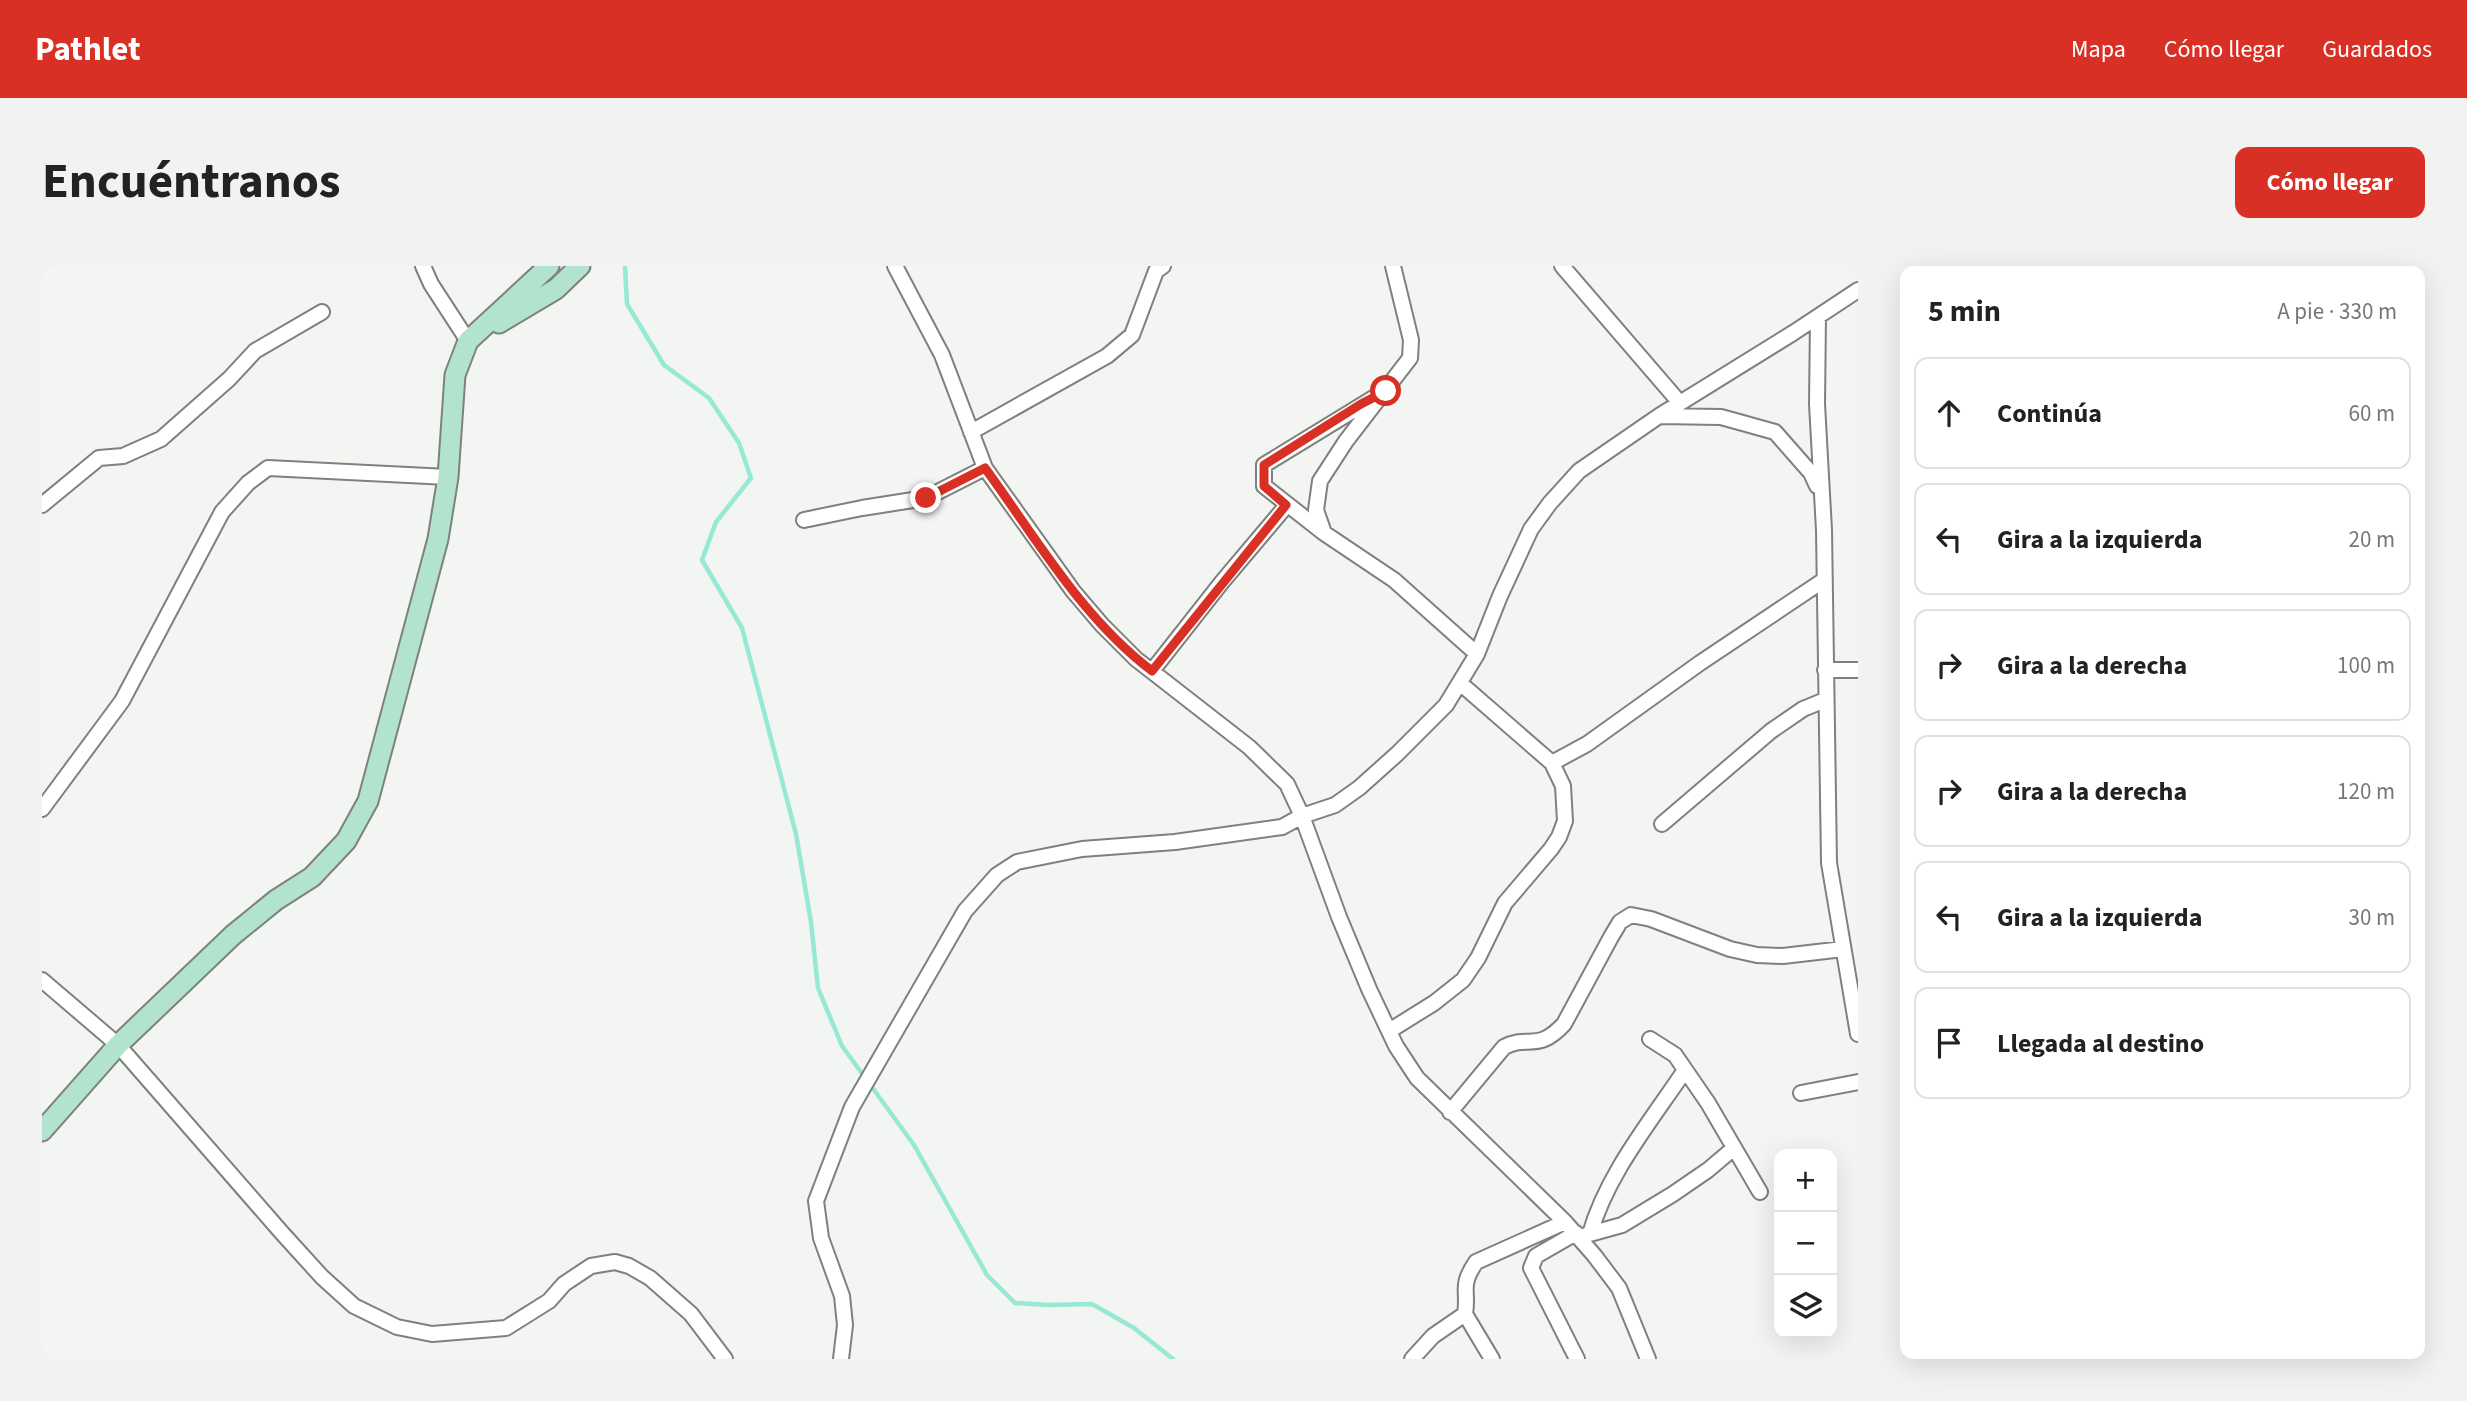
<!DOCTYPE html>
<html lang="es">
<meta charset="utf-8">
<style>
:root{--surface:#fff;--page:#f2f2f2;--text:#222;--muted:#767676;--line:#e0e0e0;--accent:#d93025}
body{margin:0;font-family:"Source Sans 3",sans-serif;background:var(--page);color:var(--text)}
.controls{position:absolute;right:21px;bottom:21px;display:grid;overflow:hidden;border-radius:14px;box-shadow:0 7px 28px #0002}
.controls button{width:63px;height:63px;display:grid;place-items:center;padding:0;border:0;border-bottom:2px solid var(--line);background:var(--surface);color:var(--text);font:35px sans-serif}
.stop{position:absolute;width:21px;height:21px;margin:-16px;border:5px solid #d93025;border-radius:50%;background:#fff}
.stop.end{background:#d93025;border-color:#fff;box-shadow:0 2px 7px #0008}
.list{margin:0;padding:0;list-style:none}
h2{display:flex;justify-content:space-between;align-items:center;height:91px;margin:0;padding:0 28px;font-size:30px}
h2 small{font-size:23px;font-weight:400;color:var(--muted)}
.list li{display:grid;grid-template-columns:46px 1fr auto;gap:21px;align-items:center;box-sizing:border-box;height:112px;margin:0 14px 14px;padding:0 14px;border:2px solid var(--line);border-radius:14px}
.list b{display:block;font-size:26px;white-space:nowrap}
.list em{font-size:23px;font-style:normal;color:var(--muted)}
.icon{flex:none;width:38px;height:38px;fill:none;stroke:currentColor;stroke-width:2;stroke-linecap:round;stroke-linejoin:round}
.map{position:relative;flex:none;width:1816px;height:1093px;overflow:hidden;border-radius:14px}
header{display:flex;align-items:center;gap:42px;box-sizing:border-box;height:98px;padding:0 35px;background:var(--accent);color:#fff}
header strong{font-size:33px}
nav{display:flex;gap:38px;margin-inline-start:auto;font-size:24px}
.intro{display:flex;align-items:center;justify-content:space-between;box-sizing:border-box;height:168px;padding:0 42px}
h1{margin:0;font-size:49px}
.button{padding:18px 32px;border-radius:14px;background:var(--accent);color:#fff;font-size:24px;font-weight:700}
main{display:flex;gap:42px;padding:0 42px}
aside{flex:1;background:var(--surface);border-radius:14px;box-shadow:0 7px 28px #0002}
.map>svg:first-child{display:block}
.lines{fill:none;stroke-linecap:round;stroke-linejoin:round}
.stream{stroke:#97e8d4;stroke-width:4.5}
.street-casing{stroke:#7e817d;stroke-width:18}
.secondary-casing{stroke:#7e817d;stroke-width:23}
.street{stroke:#fff;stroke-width:14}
.secondary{stroke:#b2e3cf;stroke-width:19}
.route{stroke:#d93025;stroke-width:9}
</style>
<header>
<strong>Pathlet</strong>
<nav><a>Mapa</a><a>Cómo llegar</a><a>Guardados</a></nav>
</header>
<div class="intro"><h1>Encuéntranos</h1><a class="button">Cómo llegar</a></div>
<main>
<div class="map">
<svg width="1816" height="1093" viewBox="0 0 1816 1093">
<rect width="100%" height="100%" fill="#f2f5f1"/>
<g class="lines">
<!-- stream -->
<path class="stream" d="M583 0 585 38 622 99 667 132 697 177 709 212 674 256 660 294 700 362 754 568 769 656 776 722 800 780 872 879 945 1009 973 1037 1006 1039 1050 1038 1092 1062 1131 1093"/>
<!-- street casing -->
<g class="street-casing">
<path id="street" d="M381 0 389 18 426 75
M853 0 900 89 943 202 1031 325 1060 359 1094 393 1207 481 1245 518 1260 550 1297 651 1327 723 1354 780 1375 812 1523 956 1552 989 1577 1022 1606 1093
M1351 0 1369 74 1368 92 1304 175 1278 215 1274 244 1282 267 1352 314 1435 388
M1520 0 1638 137
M1776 51 1775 138 1782 264 1787 597 1816 768
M1617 150 1679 151 1733 166 1769 207 1775 220
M929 166 1065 90 1090 69 1114 5 1121 0
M0 239 57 192 81 190 119 173 187 113 213 85 280 46
M762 254 820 242 884 232 943 202
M1282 267 1222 220V199L1338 128
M1783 404H1816
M1110 405 1180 316 1245 239
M1510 497 1545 478 1658 397 1782 314
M0 543 80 435 180 246 206 217 226 202 406 211
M1620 558 1729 465 1761 443 1783 434
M0 714 76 779 240 967 280 1011 312 1040 355 1061 390 1068 464 1062 507 1035 522 1018 549 1000 573 996 587 1000 608 1012 649 1048 683 1093
M1347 765 1392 737 1421 714 1436 692 1463 637 1509 583 1517 571 1523 555 1521 520 1510 497 1418 417
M1608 773 1633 789 1666 837 1718 926
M1759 827 1816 816
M1408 846 1462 781C1487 768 1495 787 1522 758L1569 671 1578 656 1589 649 1609 653 1688 683 1715 689 1741 690 1801 683
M1534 967 1494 990 1489 1002 1535 1093
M1548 968C1565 908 1609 855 1643 804
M1544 969 1580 959 1631 928 1666 904 1692 882
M1423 1048 1450 1093
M799 1093 803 1059 800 1030 779 972 774 935 810 841 923 645 955 609 975 596 1040 583 1133 576 1240 561 1260 550 1293 539 1317 522 1355 488 1404 439 1435 388 1458 330 1489 263 1508 237 1537 205 1617 150 1751 67 1816 24
M1370 1093 1391 1070 1423 1048C1427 1024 1417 1021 1434 996L1523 956"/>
</g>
<!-- secondary casing -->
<g class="secondary-casing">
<path id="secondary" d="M457 57 514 23 538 0
M0 865 76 779 191 669 234 634 270 611 304 575 326 535 396 273 406 211 413 109 426 75 507 0"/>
</g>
<!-- street -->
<use href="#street" class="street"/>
<!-- secondary -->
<use href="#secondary" class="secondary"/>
</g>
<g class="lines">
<!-- route -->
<path class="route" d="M884 232 943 202C994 272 1040 352 1110 405L1244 239 1222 220V199L1319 138 1344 125"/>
</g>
</svg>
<div class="controls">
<button>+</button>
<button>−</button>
<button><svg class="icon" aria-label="layers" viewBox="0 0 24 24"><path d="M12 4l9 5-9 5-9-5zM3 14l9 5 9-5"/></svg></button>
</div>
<div class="stop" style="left:1344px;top:125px"></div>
<div class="stop end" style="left:884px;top:232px"></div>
</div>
<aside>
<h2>5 min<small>A pie · 330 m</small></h2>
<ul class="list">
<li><svg class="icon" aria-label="ahead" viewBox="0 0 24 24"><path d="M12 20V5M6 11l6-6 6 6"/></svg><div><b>Continúa</b></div><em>60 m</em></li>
<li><svg class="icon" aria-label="left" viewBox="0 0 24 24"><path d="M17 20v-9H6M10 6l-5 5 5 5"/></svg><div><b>Gira a la izquierda</b></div><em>20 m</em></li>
<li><svg class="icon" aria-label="right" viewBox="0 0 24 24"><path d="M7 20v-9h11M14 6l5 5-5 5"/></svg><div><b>Gira a la derecha</b></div><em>100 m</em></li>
<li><svg class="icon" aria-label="right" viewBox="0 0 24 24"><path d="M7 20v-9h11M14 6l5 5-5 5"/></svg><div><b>Gira a la derecha</b></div><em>120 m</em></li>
<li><svg class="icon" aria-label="left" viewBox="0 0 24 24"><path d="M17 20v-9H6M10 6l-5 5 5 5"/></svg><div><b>Gira a la izquierda</b></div><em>30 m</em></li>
<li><svg class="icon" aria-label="arrive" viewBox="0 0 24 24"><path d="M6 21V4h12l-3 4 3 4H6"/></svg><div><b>Llegada al destino</b></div></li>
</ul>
</aside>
</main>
